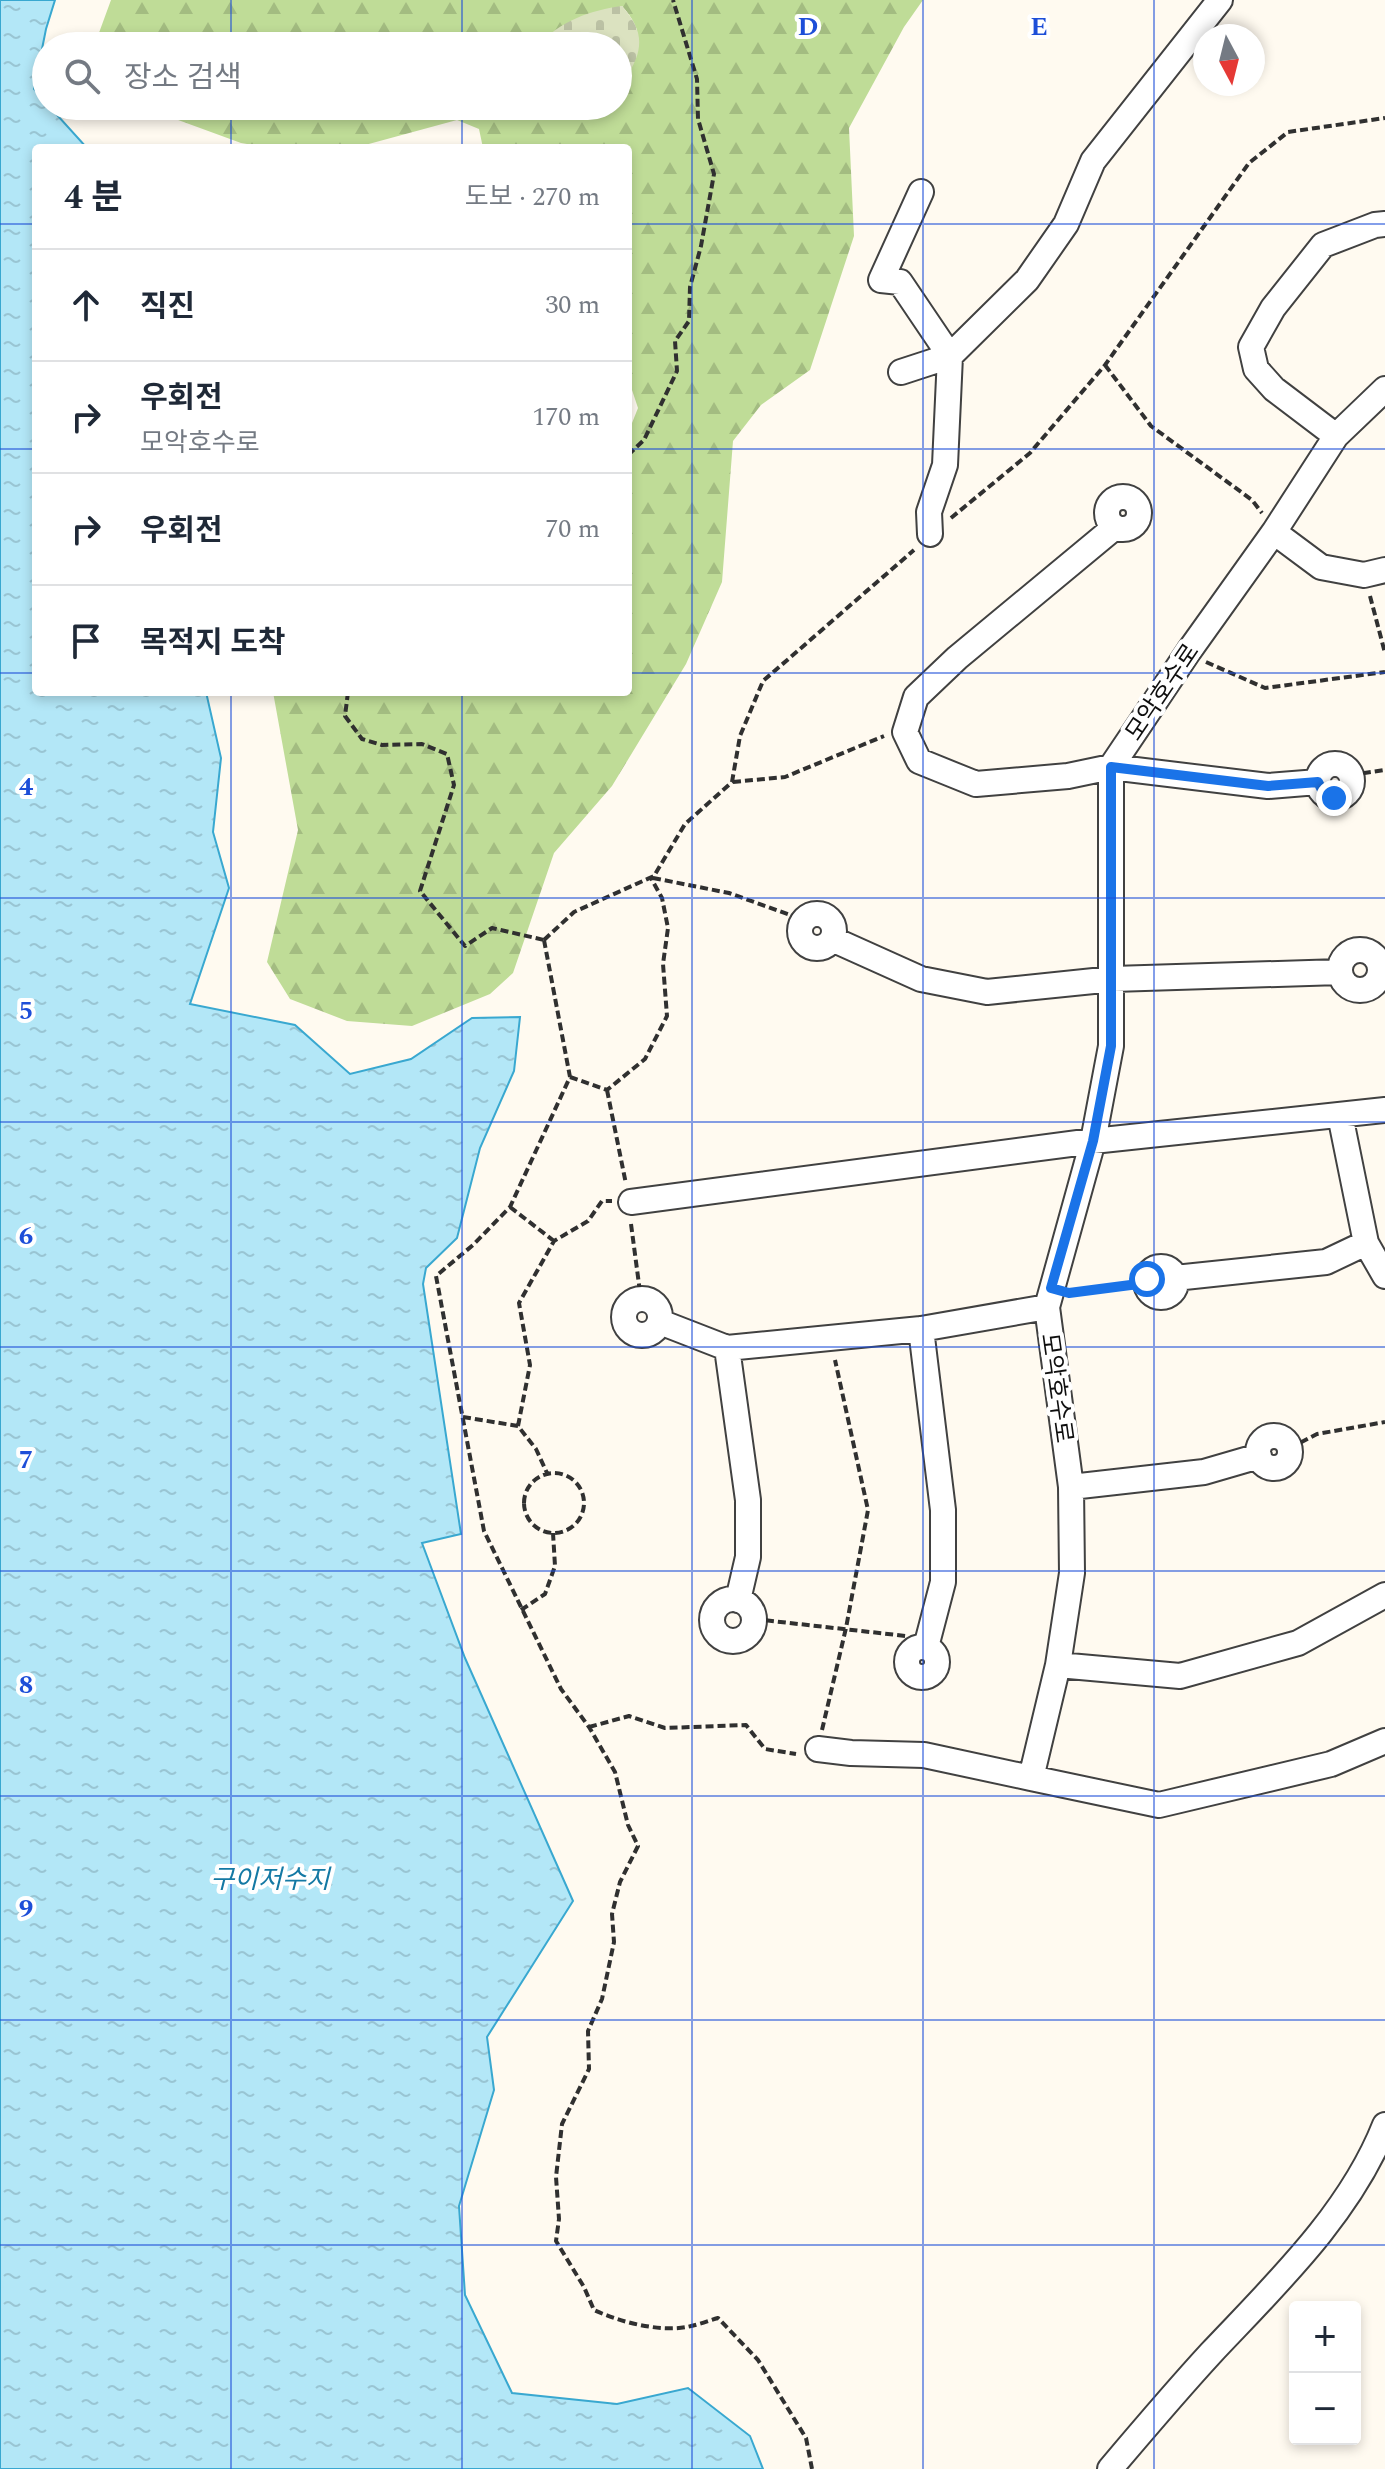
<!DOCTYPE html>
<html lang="ko">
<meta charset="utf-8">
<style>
:root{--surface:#fff;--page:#f2f2f3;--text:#1f2937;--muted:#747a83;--line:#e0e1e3}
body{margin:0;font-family:Spectral,"Noto Sans KR",serif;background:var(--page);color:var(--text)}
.controls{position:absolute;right:24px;bottom:24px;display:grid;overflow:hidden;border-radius:8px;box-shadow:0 4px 12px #0003}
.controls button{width:72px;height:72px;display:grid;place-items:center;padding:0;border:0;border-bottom:2px solid var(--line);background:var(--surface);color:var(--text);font:40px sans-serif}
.compass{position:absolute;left:1193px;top:24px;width:72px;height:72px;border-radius:50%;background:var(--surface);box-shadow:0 4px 12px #0003;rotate:173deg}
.stop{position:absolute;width:24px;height:24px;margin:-18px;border:6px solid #1a73e8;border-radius:50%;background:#fff}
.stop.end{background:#1a73e8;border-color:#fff;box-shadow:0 2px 8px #0008}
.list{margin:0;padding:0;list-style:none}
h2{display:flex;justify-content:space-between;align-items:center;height:104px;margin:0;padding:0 32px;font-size:34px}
h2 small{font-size:26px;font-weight:400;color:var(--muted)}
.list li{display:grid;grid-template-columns:52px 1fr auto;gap:24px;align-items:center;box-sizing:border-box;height:112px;padding:0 32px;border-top:2px solid var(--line)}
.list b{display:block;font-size:30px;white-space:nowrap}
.list p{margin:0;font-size:26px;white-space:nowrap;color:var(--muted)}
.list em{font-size:26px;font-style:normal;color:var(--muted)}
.icon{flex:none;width:44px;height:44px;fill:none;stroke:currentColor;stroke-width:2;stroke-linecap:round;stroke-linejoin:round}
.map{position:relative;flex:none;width:1385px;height:2469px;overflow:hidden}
.search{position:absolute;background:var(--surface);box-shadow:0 4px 12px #0003;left:32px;top:32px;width:600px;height:88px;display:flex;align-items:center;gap:20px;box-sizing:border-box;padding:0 28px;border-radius:44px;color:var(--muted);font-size:30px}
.panel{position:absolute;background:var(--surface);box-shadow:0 4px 12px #0003;left:32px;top:144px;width:600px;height:552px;border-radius:8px}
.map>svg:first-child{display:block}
.forest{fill:url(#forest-firs)}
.cemetery{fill:url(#cemetery-stones)}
.water{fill:url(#water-ripples);stroke:#39a8d0;stroke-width:2}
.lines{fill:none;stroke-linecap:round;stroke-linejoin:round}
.minor-casing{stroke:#414141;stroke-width:28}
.path{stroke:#303030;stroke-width:4;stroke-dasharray:8 4;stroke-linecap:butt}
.minor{stroke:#fff;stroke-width:24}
.route{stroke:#1a73e8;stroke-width:10}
.grid{fill:none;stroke:#1d4ed8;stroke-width:2;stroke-opacity:0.55}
.labels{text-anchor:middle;stroke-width:8;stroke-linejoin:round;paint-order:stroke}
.street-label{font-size:24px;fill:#0e0e0e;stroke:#fff}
.water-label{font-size:26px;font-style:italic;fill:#1479a4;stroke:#fff}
.grid-label{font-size:26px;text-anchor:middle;font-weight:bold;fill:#1d4ed8;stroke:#fff;stroke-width:8;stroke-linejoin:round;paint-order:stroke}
</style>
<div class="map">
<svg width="1385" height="2469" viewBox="0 0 1385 2469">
<defs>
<pattern id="forest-firs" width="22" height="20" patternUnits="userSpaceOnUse" patternTransform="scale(2)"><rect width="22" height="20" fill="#bfdc97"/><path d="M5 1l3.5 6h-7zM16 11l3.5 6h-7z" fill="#a3bc81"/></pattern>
<pattern id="cemetery-stones" width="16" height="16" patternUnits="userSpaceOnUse" patternTransform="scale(2)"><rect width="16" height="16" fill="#dbe2c0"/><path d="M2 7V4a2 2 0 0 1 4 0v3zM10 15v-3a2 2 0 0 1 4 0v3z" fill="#bbc1a4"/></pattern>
<pattern id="water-ripples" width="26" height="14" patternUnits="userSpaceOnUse" patternTransform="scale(2)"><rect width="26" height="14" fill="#b3e7f7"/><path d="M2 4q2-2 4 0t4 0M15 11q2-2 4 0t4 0" fill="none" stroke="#99c5d3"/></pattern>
</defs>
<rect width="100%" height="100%" fill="#fffaf0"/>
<!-- forest -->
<path class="forest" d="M111 0H923L904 27 849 128 854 236 810 370 761 405 733 441 722 582 686 664 612 786 554 853 513 973 490 994 412 1026 347 1021 290 999 267 962 298 830 273 692H628V433L638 408 628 378V148H483L479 129 457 120 354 148H270L241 143 159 113 153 106H618V74L629 73C639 43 645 32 622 6L545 39 539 46H100L96 41Z"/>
<!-- cemetery -->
<path class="cemetery" d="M622 6C642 29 645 46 629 73L618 74V46H539C558 21 592 10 622 6Z"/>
<!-- water -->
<path class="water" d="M0 0H55L46 29 34 89 46 102V106H49L87 148H36V692H206L221 758 213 832 229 888 190 1004 295 1025 350 1074 411 1059 472 1018 520 1017 514 1071 480 1148 457 1238 426 1268 423 1284 461 1534 422 1543 465 1658 573 1901 487 2037 494 2090 459 2206 465 2295 512 2393 617 2404 688 2388 750 2436 763 2469H0Z"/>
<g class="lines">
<!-- minor casing -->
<g class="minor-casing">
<path id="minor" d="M921 192 881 280 900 282 950 356 945 465 929 512 930 534
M901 372 950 356 1027 280 1066 224 1093 161 1220 0
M1385 389 1336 436 1274 532 1189 651 1111 767V1046L1093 1141 1047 1307 1071 1487 1072 1573 1058 1665 1031 1778 1159 1805 1331 1764 1385 1741
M1336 436 1274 389 1256 369 1251 347 1273 308 1323 245 1375 225 1385 224
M1107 513a16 16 0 1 1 32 0a16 16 0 1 1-32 0Z
M1115 527 957 658 916 697 905 732 919 761 976 784 1068 776 1111 767 1268 786 1318 782
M1274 532 1321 567 1364 575 1385 570
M1318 781a17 17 0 1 1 34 0a17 17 0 1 1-34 0Z
M800 931a17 17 0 1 1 34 0a17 17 0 1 1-34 0Z
M832 939 921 979 987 992 1113 979 1340 972
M1340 970a20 20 0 1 1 40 0a20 20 0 1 1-40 0Z
M1340 1115 1366 1243 1385 1276
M631 1202 1093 1141 1385 1110
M1146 1282a15 15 0 1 1 30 0a15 15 0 1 1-30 0Z
M1175 1278 1326 1262 1366 1243
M624 1317a18 18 0 1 1 36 0a18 18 0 1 1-36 0Z
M660 1322 727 1348 748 1500V1557L738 1600
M921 1329 943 1510V1582L926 1647
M727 1348 921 1329 1047 1307
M1258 1452a16 16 0 1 1 32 0a16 16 0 1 1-32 0Z
M1071 1487 1204 1472 1259 1456
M712 1620a21 21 0 1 1 42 0a21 21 0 1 1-42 0Z
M907 1662a15 15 0 1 1 30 0a15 15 0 1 1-30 0Z
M1058 1665 1180 1676 1298 1643 1385 1595
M818 1749 851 1753 924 1755 1031 1778
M1110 2469C1143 2430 1176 2391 1211 2353 1275 2285 1350 2214 1385 2125"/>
</g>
<!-- path -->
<path class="path" d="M1105 365 1151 426 1252 500 1262 513
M628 455 644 440 677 371 675 341 689 321 690 287 701 246 714 174 698 119 697 79 673 0
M951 518 1030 453 1105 365 1249 163 1288 132 1385 118
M1370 596 1385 653
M1206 662 1265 688 1385 672
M348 692 345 716 362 739 382 745 422 744 447 754 454 785 420 891 465 946 492 928 544 940
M1351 775 1385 770
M733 782 785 777 884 736
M653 878 729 893 804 920
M544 940 570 1077 510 1207 473 1245 436 1276 484 1531 561 1689 589 1727 615 1772 628 1825 638 1846 620 1882 612 1914 614 1942 602 1999 588 2031 589 2069 562 2124 556 2177 559 2219 556 2241 584 2287 594 2310C620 2322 658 2332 687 2327 697 2325 708 2321 718 2318L758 2360 806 2438 812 2469
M544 940 574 912 654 876 685 824 732 782 740 736 763 681 914 550
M1379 965H1385
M570 1077 607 1090 645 1059 667 1016 663 964 668 928 662 898 651 878
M607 1090 626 1184
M510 1207 554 1241
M631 1224 640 1292 645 1299
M1073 1293 1146 1283
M463 1417 518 1426 536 1449 547 1473
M518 1426 530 1365 519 1303 554 1241 588 1221 602 1201H612
M1290 1448 1317 1434 1385 1422
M524 1503a30 30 0 1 1 60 0a30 30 0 1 1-60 0Z
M521 1610 545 1594 555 1566 553 1533
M754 1619 906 1636
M589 1727 629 1716 665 1728 746 1725 765 1749 796 1754
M822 1730 846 1628 868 1510 835 1360"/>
<!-- minor -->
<use href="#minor" class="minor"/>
</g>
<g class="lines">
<!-- route -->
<path class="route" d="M1147 1279 1146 1283 1069 1293 1051 1288 1093 1141 1111 1046V767L1268 786 1318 782 1324 794 1334 798"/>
</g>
<!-- grid -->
<path class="grid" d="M231 0V46M462 0V46M692 0V2469M923 0V2469M1154 0V2469M231 106V148M462 106V148M0 224H36M628 224H1385M0 449H36M628 449H1385M0 673H36M628 673H1385M231 692V2469M462 692V2469M0 898H1385M0 1122H1385M0 1347H1385M0 1571H1385M0 1796H1385M0 2020H1385M0 2245H1385"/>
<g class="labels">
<!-- street labels -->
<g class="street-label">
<text transform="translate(1162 692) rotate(-56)" y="8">모악호수로</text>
<text transform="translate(1057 1388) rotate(82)" y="8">모악호수로</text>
</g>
<!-- water labels -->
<g class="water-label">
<text x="270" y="1888">구이저수지</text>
</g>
</g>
<g class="grid-label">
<text x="808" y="35">D</text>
<text x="1039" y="35">E</text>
<text x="26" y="795">4</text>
<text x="26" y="1019">5</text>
<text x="26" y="1244">6</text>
<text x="26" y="1468">7</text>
<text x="26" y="1693">8</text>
<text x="26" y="1917">9</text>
</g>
</svg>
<div class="controls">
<button>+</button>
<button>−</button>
</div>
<svg class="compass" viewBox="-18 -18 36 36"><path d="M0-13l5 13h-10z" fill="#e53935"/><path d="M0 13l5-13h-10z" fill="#747a83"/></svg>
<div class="stop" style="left:1147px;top:1279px"></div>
<div class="stop end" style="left:1334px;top:798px"></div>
<div class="search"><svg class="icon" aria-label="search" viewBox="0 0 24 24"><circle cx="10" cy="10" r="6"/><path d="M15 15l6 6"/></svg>장소 검색</div>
<section class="panel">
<h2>4 분<small>도보 · 270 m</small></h2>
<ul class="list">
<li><svg class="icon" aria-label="ahead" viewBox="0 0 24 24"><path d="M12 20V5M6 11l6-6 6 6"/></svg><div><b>직진</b></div><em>30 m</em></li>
<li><svg class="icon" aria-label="right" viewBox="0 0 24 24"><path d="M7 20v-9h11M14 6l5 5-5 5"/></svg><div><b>우회전</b><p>모악호수로</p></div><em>170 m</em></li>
<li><svg class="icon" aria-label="right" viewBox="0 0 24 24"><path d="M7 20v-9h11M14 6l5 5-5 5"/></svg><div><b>우회전</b></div><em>70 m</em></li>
<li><svg class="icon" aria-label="arrive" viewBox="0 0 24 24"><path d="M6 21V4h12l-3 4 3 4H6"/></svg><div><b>목적지 도착</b></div></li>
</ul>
</section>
</div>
